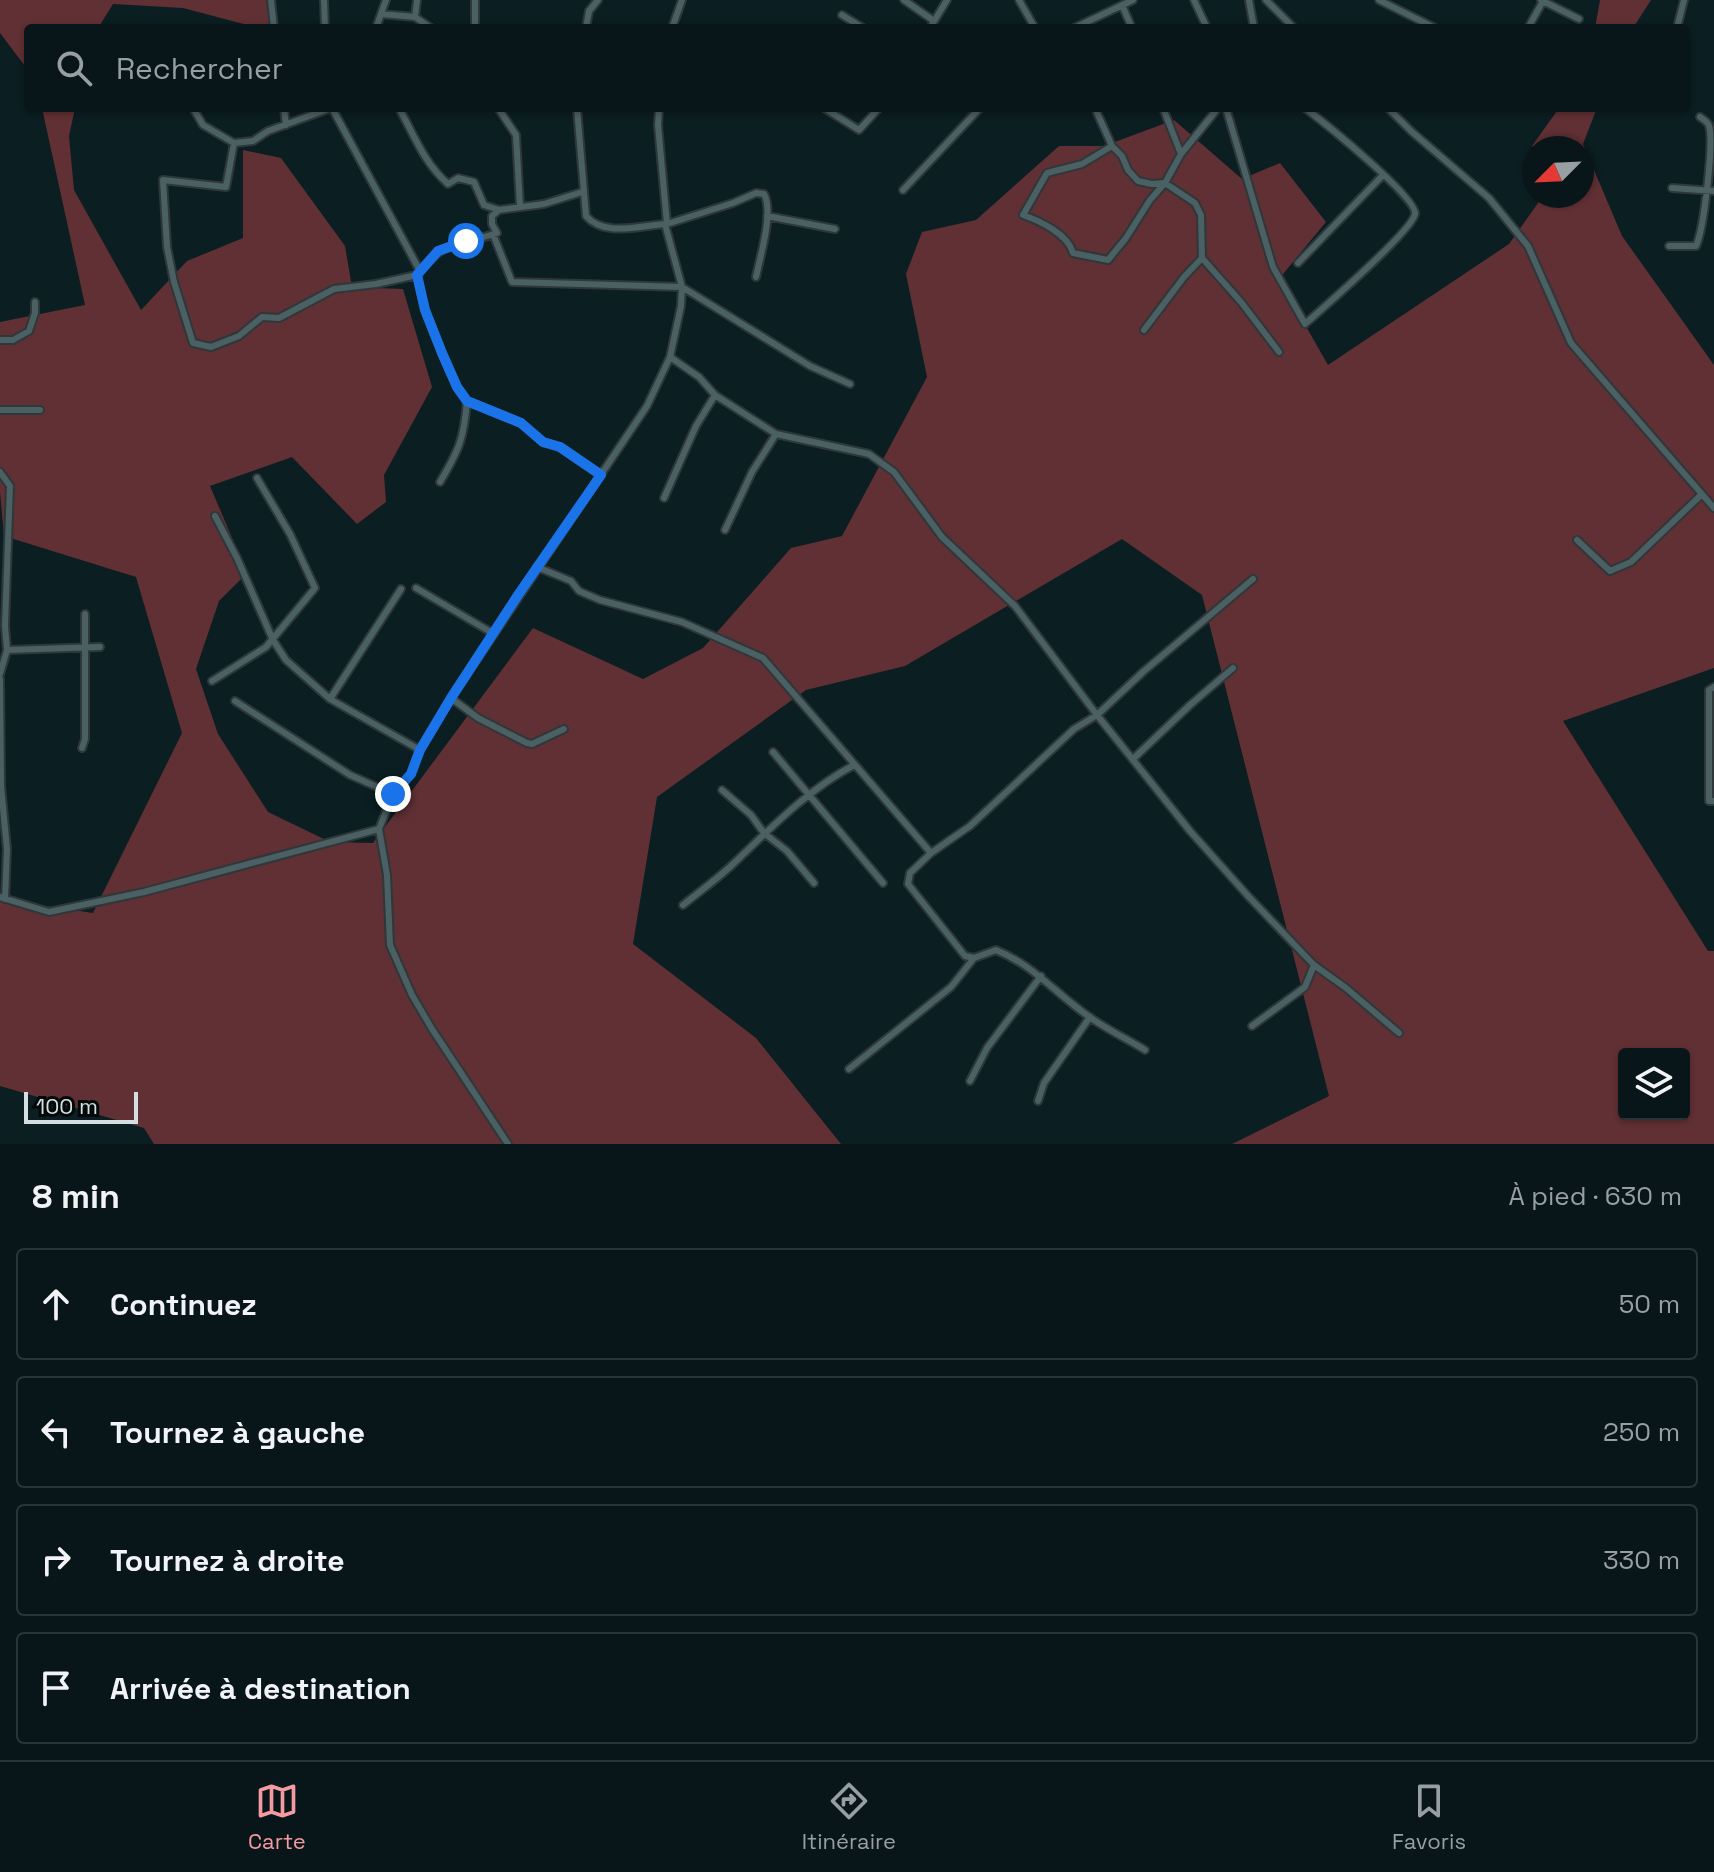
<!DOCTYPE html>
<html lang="fr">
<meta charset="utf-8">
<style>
:root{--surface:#081619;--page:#162326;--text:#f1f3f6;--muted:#989fa2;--line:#293538;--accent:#f49aa1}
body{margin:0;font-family:"Space Grotesk",sans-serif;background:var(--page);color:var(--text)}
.controls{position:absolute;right:24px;bottom:24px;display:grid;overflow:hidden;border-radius:8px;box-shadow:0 2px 6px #0004}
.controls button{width:72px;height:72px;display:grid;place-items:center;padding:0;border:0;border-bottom:2px solid var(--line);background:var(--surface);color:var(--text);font:40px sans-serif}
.compass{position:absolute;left:1522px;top:136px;width:72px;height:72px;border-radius:50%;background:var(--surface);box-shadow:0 2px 6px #0004;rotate:246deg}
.scale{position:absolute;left:24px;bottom:20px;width:114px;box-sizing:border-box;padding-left:8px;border:4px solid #d3dfe0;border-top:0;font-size:22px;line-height:28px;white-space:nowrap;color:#d3dfe0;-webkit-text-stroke:6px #020708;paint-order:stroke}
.stop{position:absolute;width:24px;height:24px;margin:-18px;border:6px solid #1a73e8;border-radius:50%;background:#fff}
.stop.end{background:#1a73e8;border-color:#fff;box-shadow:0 2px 8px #0008}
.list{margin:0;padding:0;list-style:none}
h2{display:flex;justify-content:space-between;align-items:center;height:104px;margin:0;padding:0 32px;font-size:34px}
h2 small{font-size:26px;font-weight:400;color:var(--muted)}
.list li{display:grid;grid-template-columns:52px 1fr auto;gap:24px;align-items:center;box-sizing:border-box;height:112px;margin:0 16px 16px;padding:0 16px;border:2px solid var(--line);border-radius:8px}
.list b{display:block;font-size:30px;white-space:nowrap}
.list em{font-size:26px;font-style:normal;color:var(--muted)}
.icon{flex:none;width:44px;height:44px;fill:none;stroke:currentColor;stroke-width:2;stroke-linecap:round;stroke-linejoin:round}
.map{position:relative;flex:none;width:1714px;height:1144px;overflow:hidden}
.search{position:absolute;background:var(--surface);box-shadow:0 2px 6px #0004;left:24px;right:24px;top:24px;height:88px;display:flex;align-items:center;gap:20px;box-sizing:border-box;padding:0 28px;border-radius:8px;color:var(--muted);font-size:30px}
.sheet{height:616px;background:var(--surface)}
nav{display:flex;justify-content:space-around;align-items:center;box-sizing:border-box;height:112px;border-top:2px solid var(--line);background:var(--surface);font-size:22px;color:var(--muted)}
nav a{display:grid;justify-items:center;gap:4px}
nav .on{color:var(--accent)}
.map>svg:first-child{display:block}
.forest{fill:#603034;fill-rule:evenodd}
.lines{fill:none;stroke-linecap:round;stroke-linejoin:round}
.minor-casing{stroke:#2e3739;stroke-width:10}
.minor{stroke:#4b6062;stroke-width:6}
.route{stroke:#1a73e8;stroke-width:10}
</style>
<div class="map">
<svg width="1714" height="1144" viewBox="0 0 1714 1144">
<rect width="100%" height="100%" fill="#0b1e21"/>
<!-- forest -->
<path class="forest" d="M0 0H267L270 28H259L183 8 113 4 98 28H28V70L0 33Z
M1600 0H1651L1633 28H1595Z
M42 108H75L69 136 74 190 141 310 187 261 243 238V150L281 158 345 246 352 287 403 289 432 387 384 475 386 502 357 524 292 457 210 486 247 573 219 601 196 669 218 734 268 812 330 842 373 843 533 628 643 679 703 648 791 548 842 536 927 377 906 274 922 232 976 220 1059 146H1104L1174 120 1242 179 1280 163 1326 222 1279 279 1328 365 1509 244 1543 196H1582V148L1534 150 1532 146 1559 108H1597L1583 144 1622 236 1714 365V668L1563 721 1708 951H1714V1144H1232L1329 1096 1202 595 1122 539 905 666 806 690 657 797 633 944 756 1038 841 1144H154L144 1128 0 1086V899L93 913 182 733 136 577 4 536 0 492V322L85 305ZM1624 1054H1684V1114H1624Z"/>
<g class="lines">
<!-- minor casing -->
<g class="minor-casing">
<path id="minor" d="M271 0 274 28
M324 0 325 28
M475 0V28
M904 0 934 21
M1019 0 1035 28
M1194 0 1207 28
M1249 0 1254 28
M1266 0 1294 28
M1379 0 1435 28
M1541 0 1579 19
M1122 5 1132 28
M381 14 415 17 431 28
M842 15 863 28
M415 17 417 0
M376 28 386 0
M586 28 589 11 598 0
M672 28 682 0
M930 28 947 0
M1074 28 1133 0
M1528 28 1543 1
M1677 28 1684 0
M193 108 203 125 234 143 253 141 268 131 331 108
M284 108 286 125
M332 108 420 271
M399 108C414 135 424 163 448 184L458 178 474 182 484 205 499 210 544 204 582 192
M498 108 516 135 520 206
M577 108 586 216C604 237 639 226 665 224
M824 108 859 130 879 108
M1095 108 1112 146 1122 156 1128 170 1138 181 1152 184 1165 183 1195 203 1201 215 1202 258 1184 277 1144 330
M1163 108 1181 154
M1226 108 1273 267 1305 324C1323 308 1412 231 1415 214 1418 198 1322 121 1305 108
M1388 108 1411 131 1489 198 1528 246 1571 343 1714 508
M234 143 226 187 163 180 167 247 174 282 193 343 211 347 239 336 262 317 279 318 334 289 376 284 417 275
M1112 146 1082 164 1047 173 1023 215C1040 221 1068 234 1073 253L1108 260 1126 238 1150 200 1165 183 1181 154 1218 108
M1672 188 1714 191
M903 190 980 108
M499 210 492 216V224L497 233C459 246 443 239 417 275L425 310 442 353 457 387 467 401 521 423 543 442 560 447 601 475
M767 216 835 229
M667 224 733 203 756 193 764 194C774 212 760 257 756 277
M493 234 512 282 682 287 810 366 850 384
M1669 246H1696C1704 229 1714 142 1709 126 1708 122 1703 119 1700 117
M1202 258 1241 302 1279 352
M1298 263 1383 175
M0 340H13L29 331 35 313V302
M670 357 699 377 715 395 776 434 869 454 894 472 942 537 1015 606 1097 715 1190 831 1249 897 1314 965 1346 988 1399 1033
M0 410H40
M0 472 10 486 5 626 7 650 0 674
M440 482C459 450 464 439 467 401
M664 498 696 426 715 395
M215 516 237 558 273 640 286 660 330 699 420 750
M725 530 752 472 776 434
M1577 540 1610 571 1631 562 1701 495
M537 567 571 581 579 591 600 600 682 622 763 658 931 853
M416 588 494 634
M7 650 100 647
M0 679 1 786 7 849 5 899
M212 681 266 647 315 588 290 534 257 478
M1714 687 1709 690V801H1714
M451 698 478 718 527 743 532 744 564 729
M330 699 401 589
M235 701 350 775 393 794
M82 748 85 739V614
M773 752 883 883
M1133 759 1190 705 1233 668
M722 790 751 815 764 833 787 851 814 883
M0 897 49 912 144 892 379 829
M683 905C699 892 717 879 732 865 770 829 807 790 854 765
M1252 1026 1305 987 1314 965
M1145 1050C1127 1039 1108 1030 1091 1018 1057 995 1035 966 996 950L974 958 965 956 908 884 910 873 931 853 970 826 1074 729 1097 715 1144 671 1253 579
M849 1069 951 987 974 958
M970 1081 987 1048 1041 976
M1038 1101 1044 1083 1090 1017
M508 1144 432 1029 412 995 390 945 387 875 379 829 393 794 411 774 420 750 451 698 647 406 670 357 681 306 682 287 665 224H667L658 125 659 108"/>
</g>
<!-- minor -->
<use href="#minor" class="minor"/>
</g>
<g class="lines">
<!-- route -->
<path class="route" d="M393 794 411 774 420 750 451 698 518 595 601 475 560 447 543 442 521 423 467 401 457 387 442 353 425 310 417 275 438 251 466 241"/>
</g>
</svg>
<div class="controls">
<button><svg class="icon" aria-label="layers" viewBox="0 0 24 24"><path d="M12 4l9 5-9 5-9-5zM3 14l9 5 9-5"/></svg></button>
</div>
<svg class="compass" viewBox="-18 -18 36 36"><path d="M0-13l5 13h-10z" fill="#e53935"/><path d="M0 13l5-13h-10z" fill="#989fa2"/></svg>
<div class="scale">100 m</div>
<div class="stop" style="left:466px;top:241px"></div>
<div class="stop end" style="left:393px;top:794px"></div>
<div class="search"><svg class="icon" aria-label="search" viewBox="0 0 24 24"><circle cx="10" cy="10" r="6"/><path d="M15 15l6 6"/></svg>Rechercher</div>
</div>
<section class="sheet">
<h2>8 min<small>À pied · 630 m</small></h2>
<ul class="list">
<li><svg class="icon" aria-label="ahead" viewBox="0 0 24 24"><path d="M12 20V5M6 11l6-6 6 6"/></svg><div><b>Continuez</b></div><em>50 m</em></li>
<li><svg class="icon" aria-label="left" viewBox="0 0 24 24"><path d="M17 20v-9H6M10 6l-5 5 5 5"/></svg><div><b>Tournez à gauche</b></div><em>250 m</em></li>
<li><svg class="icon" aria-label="right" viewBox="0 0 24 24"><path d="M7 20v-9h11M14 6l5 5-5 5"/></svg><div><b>Tournez à droite</b></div><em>330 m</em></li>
<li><svg class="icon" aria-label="arrive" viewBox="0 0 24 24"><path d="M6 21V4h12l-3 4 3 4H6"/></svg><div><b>Arrivée à destination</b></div></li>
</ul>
</section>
<nav>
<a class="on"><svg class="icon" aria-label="map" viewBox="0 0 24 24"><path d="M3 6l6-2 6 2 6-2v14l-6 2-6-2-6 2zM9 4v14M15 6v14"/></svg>Carte</a>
<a><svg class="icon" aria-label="directions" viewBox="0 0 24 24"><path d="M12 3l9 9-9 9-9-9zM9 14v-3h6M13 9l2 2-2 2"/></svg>Itinéraire</a>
<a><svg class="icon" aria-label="saved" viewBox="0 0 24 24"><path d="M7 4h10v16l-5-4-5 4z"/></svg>Favoris</a>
</nav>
